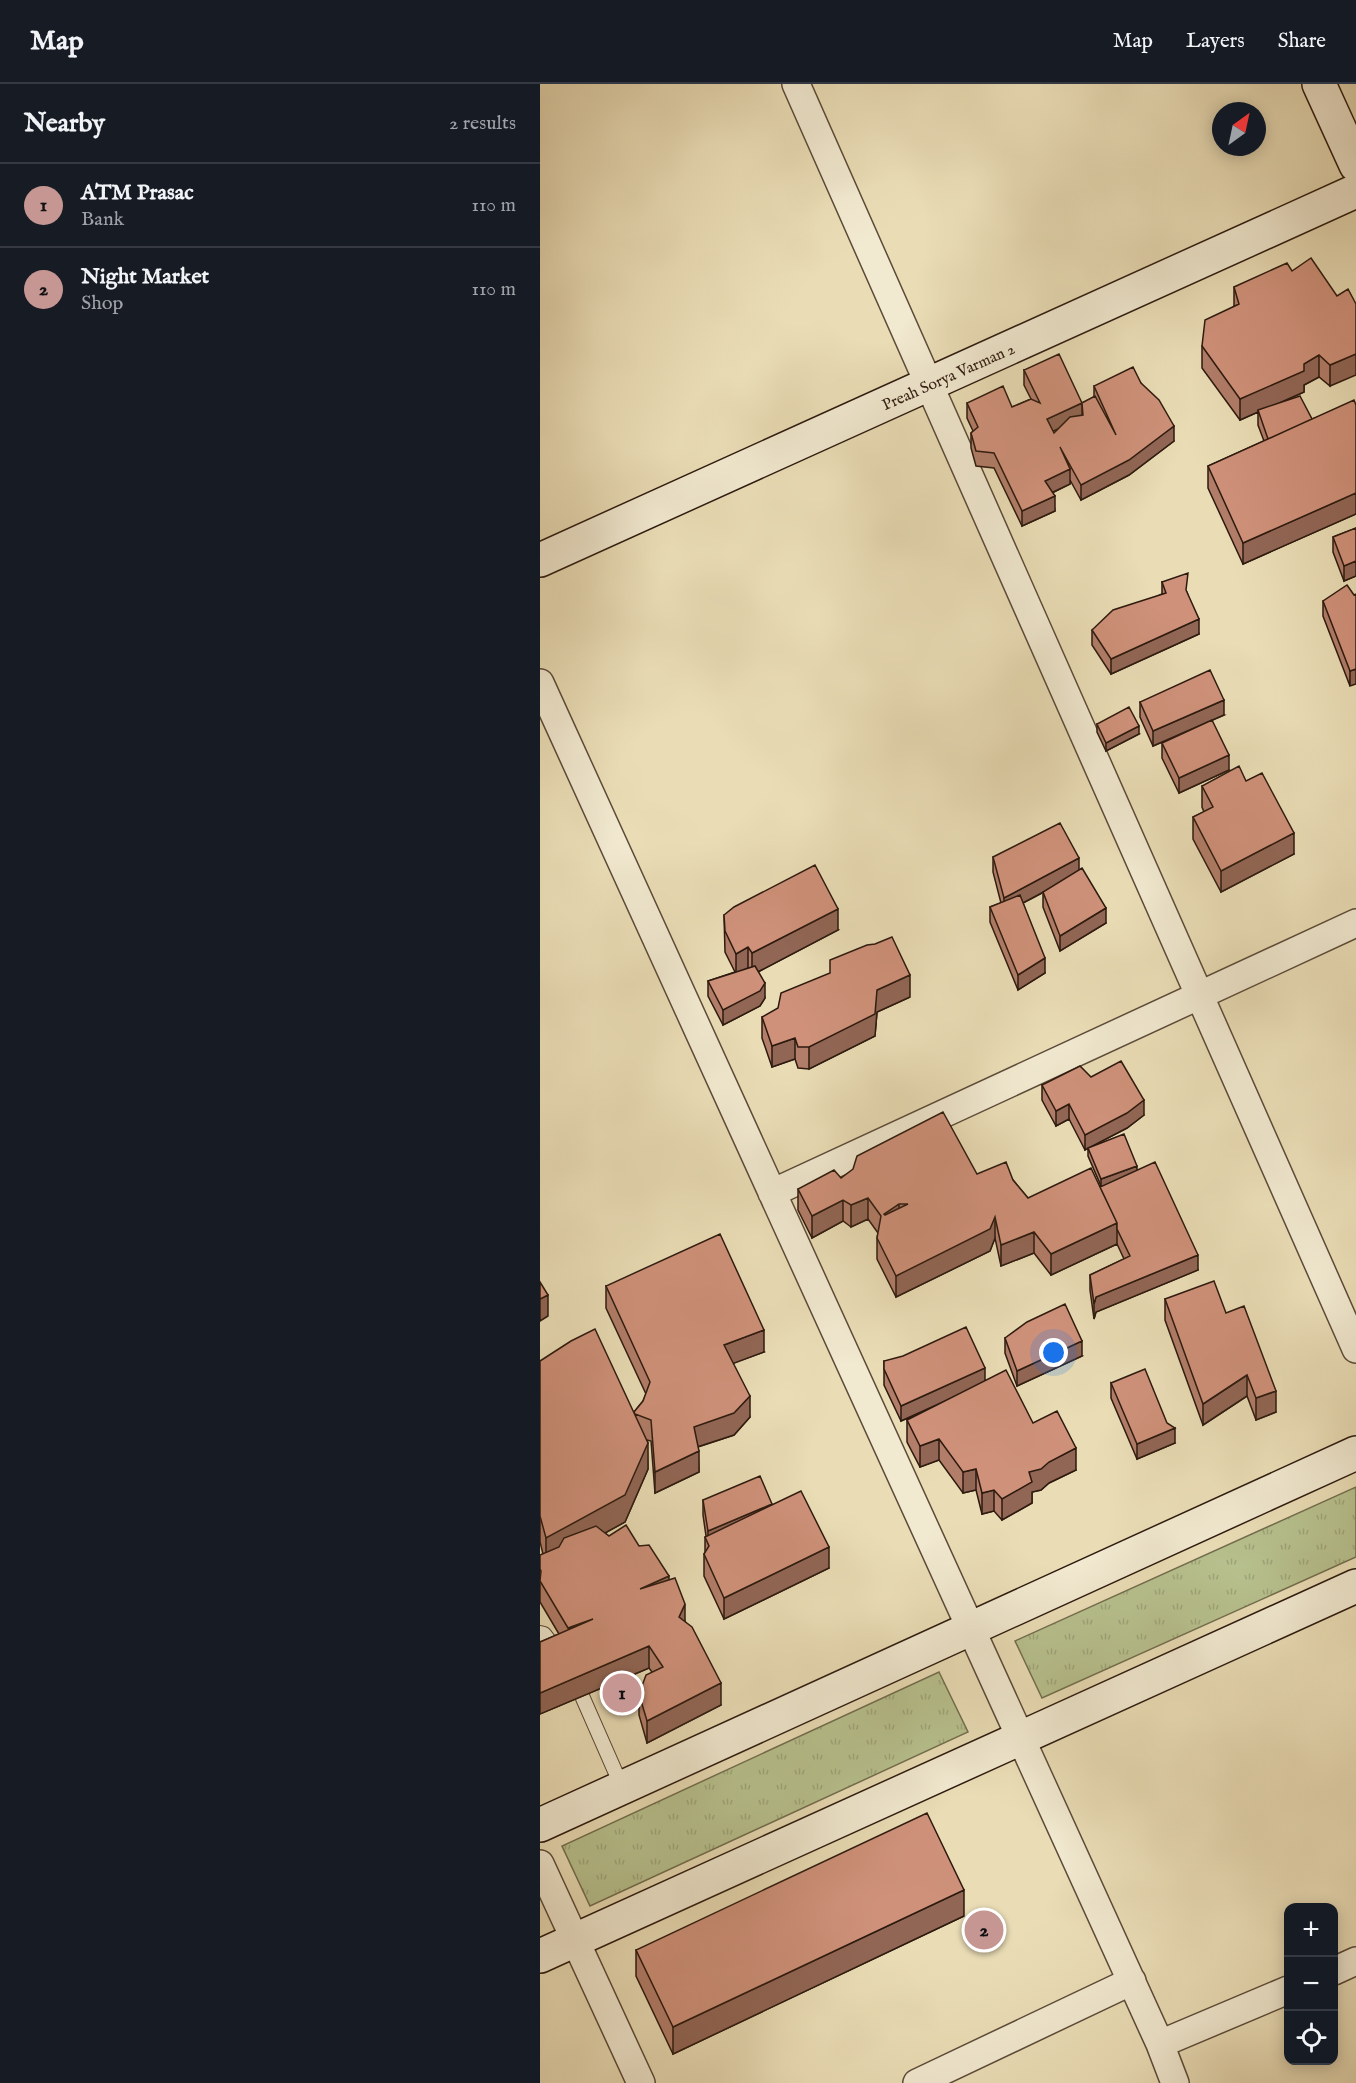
<!DOCTYPE html>
<meta charset="utf-8">
<style>
:root{--surface:#171b24;--page:#20242c;--text:#f1f3f6;--muted:#9ea1a6;--line:#363941;--accent:#c59692}
body{margin:0;font-family:"IM FELL English",serif;background:var(--page);color:var(--text)}
.controls{position:absolute;right:18px;bottom:18px;display:grid;overflow:hidden;border-radius:12px;box-shadow:0 3px 15px #0003}
.controls button{width:54px;height:54px;display:grid;place-items:center;padding:0;border:0;border-bottom:2px solid var(--line);background:var(--surface);color:var(--text);font:30px sans-serif}
.compass{position:absolute;left:672px;top:18px;width:54px;height:54px;border-radius:50%;background:var(--surface);box-shadow:0 3px 15px #0003;rotate:33deg}
.you{position:absolute;left:514px;top:1269px;width:21px;height:21px;margin:-15px;border:4px solid #fff;border-radius:50%;background:#1a73e8;box-shadow:0 0 0 9px #1a73e833}
.badge{display:grid;place-items:center;width:39px;height:39px;border-radius:50%;background:var(--accent);color:#111;font-size:20px;font-weight:700}
.pin{position:absolute;translate:-50% -50%;border:3px solid #fff;box-shadow:0 2px 6px #0006}
.list{margin:0;padding:0;list-style:none}
h2{display:flex;justify-content:space-between;align-items:center;height:78px;margin:0;padding:0 24px;font-size:26px}
h2 small{font-size:20px;font-weight:400;color:var(--muted)}
.list li{display:grid;grid-template-columns:39px 1fr auto;gap:18px;align-items:center;box-sizing:border-box;height:84px;padding:0 24px;border-top:2px solid var(--line)}
.list b{display:block;font-size:22px;white-space:nowrap}
.list p{margin:0;font-size:20px;white-space:nowrap;color:var(--muted)}
.list em{font-size:20px;font-style:normal;color:var(--muted)}
.icon{flex:none;width:33px;height:33px;fill:none;stroke:currentColor;stroke-width:2;stroke-linecap:round;stroke-linejoin:round}
.map{position:relative;flex:none;width:816px;height:1999px;overflow:hidden}
header{display:flex;align-items:center;gap:36px;box-sizing:border-box;height:84px;padding:0 30px;background:var(--surface);border-bottom:2px solid var(--line)}
header strong{font-size:28px}
nav{display:flex;gap:33px;margin-inline-start:auto;font-size:21px}
main{display:flex}
aside{flex:1;background:var(--surface)}
.map>svg:first-child{display:block}
.grass{fill:url(#grass-tufts);stroke:#726e4e;stroke-width:1.5}
.lines{fill:none;stroke-linecap:round;stroke-linejoin:round}
.lane-casing{stroke:#5c4b39;stroke-width:16}
.street-casing{stroke:#5c4b39;stroke-width:30}
.secondary-casing{stroke:#2d1a0f;stroke-width:36}
.lane{stroke:#f1e9d0;stroke-width:14}
.street{stroke:#f1e9d0;stroke-width:27}
.secondary{stroke:#f1e9d0;stroke-width:33}
.wall{fill:#b27d69;stroke:#2d1a0f;stroke-width:1.5}
.shaded-wall{fill:#916655;stroke:#2d1a0f;stroke-width:1.5}
.building{fill:#cf917a;stroke:#2d1a0f;stroke-width:1.5;fill-rule:evenodd}
.labels{text-anchor:middle;stroke-width:4.5;stroke-linejoin:round;paint-order:stroke}
.street-label{font-size:16px;fill:#2d1a0f;stroke:#f1e9d0}
</style>
<header>
<strong>Map</strong>
<nav><a>Map</a><a>Layers</a><a>Share</a></nav>
</header>
<main>
<aside>
<h2>Nearby<small>2 results</small></h2>
<ul class="list">
<li><span class="badge">1</span><div><b>ATM Prasac</b><p>Bank</p></div><em>110 m</em></li>
<li><span class="badge">2</span><div><b>Night Market</b><p>Shop</p></div><em>110 m</em></li>
</ul>
</aside>
<div class="map">
<svg width="816" height="1999" viewBox="0 0 816 1999">
<defs>
<pattern id="grass-tufts" width="24" height="20" patternUnits="userSpaceOnUse" patternTransform="scale(1.5)"><rect width="24" height="20" fill="#b7c18e"/><path d="M3 7l-1-3M5 7V3M7 7l1-3M15 17l-1-3M17 17v-4M19 17l1-3" fill="none" stroke="#9ea579"/></pattern>
</defs>
<rect width="100%" height="100%" fill="#eaddb6"/>
<filter id="stains"><feTurbulence type="fractalNoise" baseFrequency=".00333" numOctaves="4"/><feColorMatrix values="0 0 0 0 .2 0 0 0 0 .09 0 0 0 0 .02 0 0 0 .5 -.17"/></filter>
<radialGradient id="worn" r=".72"><stop offset=".6" stop-color="#630" stop-opacity="0"/><stop offset="1" stop-color="#630" stop-opacity=".3"/></radialGradient>
<!-- grass -->
<path class="grass" d="M816 1403V1473L502 1614 475 1557Z
M399 1588 428 1648 50 1822 22 1762Z"/>
<g class="lines">
<!-- lane casing -->
<g class="lane-casing">
<path id="lane" d="M0 1549 4 1550 19 1569
M42 1612 82 1703"/>
</g>
<!-- street casing -->
<g class="street-casing">
<path id="street" d="M256 0 816 1265
M0 599 620 1960 635 1999
M232 1109 816 839
M0 1780 101 1999
M794 1887 816 1877
M620 1960 748 1906
M377 1999 592 1897"/>
</g>
<!-- secondary casing -->
<g class="secondary-casing">
<path id="secondary" d="M779 0 816 81
M0 476 816 107
M0 1741 816 1369
M0 1872 816 1502"/>
</g>
<!-- lane -->
<use href="#lane" class="lane"/>
<!-- street -->
<use href="#street" class="street"/>
<!-- secondary -->
<use href="#secondary" class="secondary"/>
</g>
<!-- wall -->
<path class="wall" d="M752 187 797 212 790 302 779 293 764 301V308L744 317 772 335 816 321V430L703 480 668 404V382L724 357 718 341V328L700 336 662 284V262L694 222V203Z
M484 286 542 319 554 313V302L601 299 634 357 589 391 541 416 530 396V400L512 409 515 427 482 442 454 384 436 382 431 364V349L433 347 427 334V319L472 323 491 315 484 301Z
M816 444V492L804 497 793 468V453Z
M622 498 647 508 659 550 571 590 552 561V546L622 510Z
M814 511 810 602 783 532V517Z
M600 618 684 631 613 662 600 633Z
M557 640 599 650 566 667 557 648Z
M622 659 689 686 639 709 622 674Z
M706 697 754 770 681 808 653 755V733L664 728 662 723V702Z
M453 773 539 786 566 839 520 867 503 823V808H504L483 819 505 889 478 906 450 838V823L461 819 453 788Z
M184 831 298 846 218 888 225 914 220 922 183 941 168 912V897L195 888 185 868Z
M370 913 337 928 335 952 269 985 258 984 255 975 232 983 222 954V933Z
M551 993 604 1031 587 1044 550 1063 597 1086 658 1186 556 1228 554 1235 550 1206V1191L584 1175 577 1160 511 1191 494 1169 461 1182 455 1154 450 1167 356 1213 337 1175V1154L338 1149 328 1135 311 1143 303 1137 272 1154 258 1126V1105L301 1094 437 1090 473 1096 488 1114 561 1102 548 1072V1064L545 1066 529 1035 516 1042 502 1016V1001Z
M66 1202 224 1268 193 1279 210 1333 194 1351 158 1363 159 1388 115 1409 111 1357 107 1356 108 1385 85 1438 65 1449 69 1452 99 1462 129 1496 145 1537 181 1621 107 1659 99 1631V1610L112 1588 109 1584 0 1630V1558L19 1550 0 1518V1471L3 1470 0 1458V1277L94 1328 103 1317 106 1310 66 1224Z
M625 1215 686 1229 736 1328 716 1336 707 1312 663 1341 625 1236Z
M465 1254 542 1272 477 1302 465 1269Z
M344 1277 445 1296 493 1339 536 1386 509 1399 501 1406 492 1408V1419L462 1436 454 1427 442 1430 436 1406 423 1409 399 1376 380 1383 367 1358V1336L399 1320 361 1337 344 1301Z
M571 1299 635 1359 597 1375 571 1314Z
M163 1416 232 1421 289 1484 184 1535 164 1492V1470L165 1468V1453L166 1452 163 1431Z
M424 1832 133 1970 96 1892V1866Z"/>
<!-- shaded-wall -->
<path class="shaded-wall" d="M816 270V291L790 302V281Z
M779 271V293L764 301V308L719 328 718 326V328L700 336V315Z
M542 319V334L507 350V335Z
M634 342V357L589 391 541 416V401Z
M530 385V400L505 412V397Z
M816 409V430L703 480V459Z
M515 412V427L482 442V427Z
M816 477V492L804 497V482Z
M659 535V550L571 590V575Z
M816 585V600L810 602V587Z
M684 616V631L613 662V647Z
M599 642V650L566 667V659Z
M689 671V686L639 709V694Z
M754 749V770L681 808V787Z
M539 774V789L464 829V814Z
M566 824V839L520 867V852Z
M298 825V846L212 891V869Z
M208 863V884L196 891V870Z
M505 874V889L478 906V891Z
M370 891V913L337 928 335 952 269 985V963L337 906Z
M225 899V914L220 922 183 941V926Z
M255 954V975L232 983V962Z
M604 1016V1031L587 1044 545 1066V1051Z
M529 1020V1035L516 1042V1027Z
M597 1082V1089L561 1103V1095Z
M328 1114V1135L311 1143V1121Z
M303 1116V1137L272 1154V1132Z
M359 1120V1141L344 1130Z
M455 1133V1154L450 1167 356 1213V1192Z
M577 1139V1160L511 1191V1170Z
M494 1148V1169L461 1182V1161Z
M658 1171V1186L556 1228 554 1235V1220L556 1213Z
M8 1211V1232L0 1237V1215Z
M224 1246V1268L184 1283V1261Z
M542 1257V1272L477 1302V1287Z
M445 1284V1299L361 1337V1322Z
M707 1291V1312L663 1341V1320Z
M736 1307V1328L716 1336V1314Z
M210 1312V1333L194 1351 154 1364V1343Z
M635 1344V1359L597 1375V1360Z
M399 1355V1376L380 1383V1362Z
M108 1359V1385L85 1438 6 1481V1454Z
M536 1364V1386L509 1399 501 1406 492 1408V1419L462 1436V1415L489 1388Z
M159 1367V1388L115 1409V1388Z
M436 1385V1406L423 1409V1388Z
M454 1406V1427L442 1430V1409Z
M232 1420 168 1459V1447Z
M289 1463V1484L184 1535V1514Z
M129 1492V1513L100 1505Z
M145 1520V1541L139 1533Z
M109 1562V1584L0 1630V1609Z
M181 1599V1621L107 1659V1637Z
M424 1806V1832L133 1970V1943Z"/>
<!-- building -->
<path class="building" d="M771 174 797 212 808 205 816 220V270L790 281 779 271 764 280V287L700 315 662 262 665 236 699 220 694 203 747 179 752 187Z
M519 270 542 319 555 312 576 351 554 302 593 283 601 299 619 316 634 342 589 376 541 401 520 363 530 385 505 397 515 412 482 427 454 369 436 367 431 349 438 343 427 319 463 302 472 323 491 315 500 319 484 286ZM542 319 543 331 530 333 514 349 507 335Z
M760 312 772 335 728 355 718 326Z
M814 316 816 321V409L703 459 668 382Z
M816 444V477L804 482 793 453Z
M648 489 646 506 659 535 571 575 552 546 573 526 626 509 622 498Z
M807 501 814 511 816 510V585L810 587 783 517Z
M670 586 684 616 613 647 600 618Z
M589 623 599 642 566 659 557 640Z
M672 636 689 671 639 694 622 659Z
M699 682 706 697 722 689 754 749 681 787 653 733 673 723 662 702Z
M520 739 539 774 464 814 453 773Z
M275 781 298 825 212 869 208 863 196 870 185 847 184 831 194 823Z
M542 784 566 824 520 852 503 808Z
M480 811 505 874 478 891 450 823Z
M352 853 370 891 337 906 335 930 269 963H258L255 954 232 962 222 933 238 924 241 909 290 889V876L327 861 335 860Z
M215 882 225 899 220 907 183 926 168 897Z
M581 977 604 1016 587 1029 545 1051 529 1020 516 1027 502 1001 540 982 551 993Z
M403 1028 437 1090 466 1078 473 1096 488 1114 551 1084 577 1139 511 1170 494 1148 461 1161 455 1133 450 1145 356 1192 337 1154 341 1132 328 1114 311 1121 303 1116 272 1132 258 1105 294 1086 301 1094 313 1085 317 1072ZM359 1120H368L345 1131 344 1130Z
M584 1050 597 1082 561 1095 548 1064Z
M615 1078 658 1171 556 1213 554 1220 550 1191 590 1172 577 1145V1139L560 1103Z
M180 1150 224 1246 184 1261 210 1312 194 1329 154 1343 159 1367 115 1388 111 1336 95 1330 94 1328 103 1317 110 1298 66 1202Z
M674 1197 686 1229 704 1222 736 1307 716 1314 707 1291 663 1320 625 1215Z
M0 1198 8 1211 0 1215Z
M525 1220 542 1257 477 1287 465 1254 487 1238Z
M426 1243 445 1284 361 1322 344 1285V1277L363 1272Z
M55 1245 108 1359 85 1411 6 1454 0 1432V1277L31 1257Z
M605 1285 627 1339 635 1344 597 1360 571 1299Z
M466 1286 493 1339 517 1327 536 1364 509 1378 501 1385 489 1388 492 1398 462 1415 454 1406 442 1409 436 1385 423 1388 399 1355 380 1362 367 1336Z
M220 1392 232 1420 168 1447 163 1416Z
M261 1407 289 1463 184 1514 164 1470 169 1462 165 1453Z
M86 1441 99 1462 109 1461 129 1492 100 1505 135 1494 145 1520 139 1533 152 1543 181 1599 107 1637 99 1610 106 1591 123 1583 109 1562 0 1609V1558L53 1535 28 1544 0 1497 1 1487 0 1485V1471L19 1463 24 1454 56 1442 69 1452Z
M387 1729 424 1806 133 1943 96 1866Z"/>
<g class="labels">
<!-- street labels -->
<g class="street-label">
<text transform="translate(408 292) rotate(-24)" y="6">Preah Sorya Varman 2</text>
</g>
</g>
<rect width="100%" height="100%" filter="url(#stains)"/>
<rect width="100%" height="100%" fill="url(#worn)"/>
</svg>
<div class="controls">
<button>+</button>
<button>−</button>
<button><svg class="icon" aria-label="locate" viewBox="0 0 24 24"><circle cx="12" cy="12" r="6"/><path d="M12 2v4M12 18v4M2 12h4M18 12h4"/></svg></button>
</div>
<svg class="compass" viewBox="-18 -18 36 36"><path d="M0-13l5 13h-10z" fill="#e53935"/><path d="M0 13l5-13h-10z" fill="#9ea1a6"/></svg>
<div class="you"></div>
<div class="pin badge" style="left:82px;top:1609px">1</div>
<div class="pin badge" style="left:444px;top:1846px">2</div>
</div>
</main>
